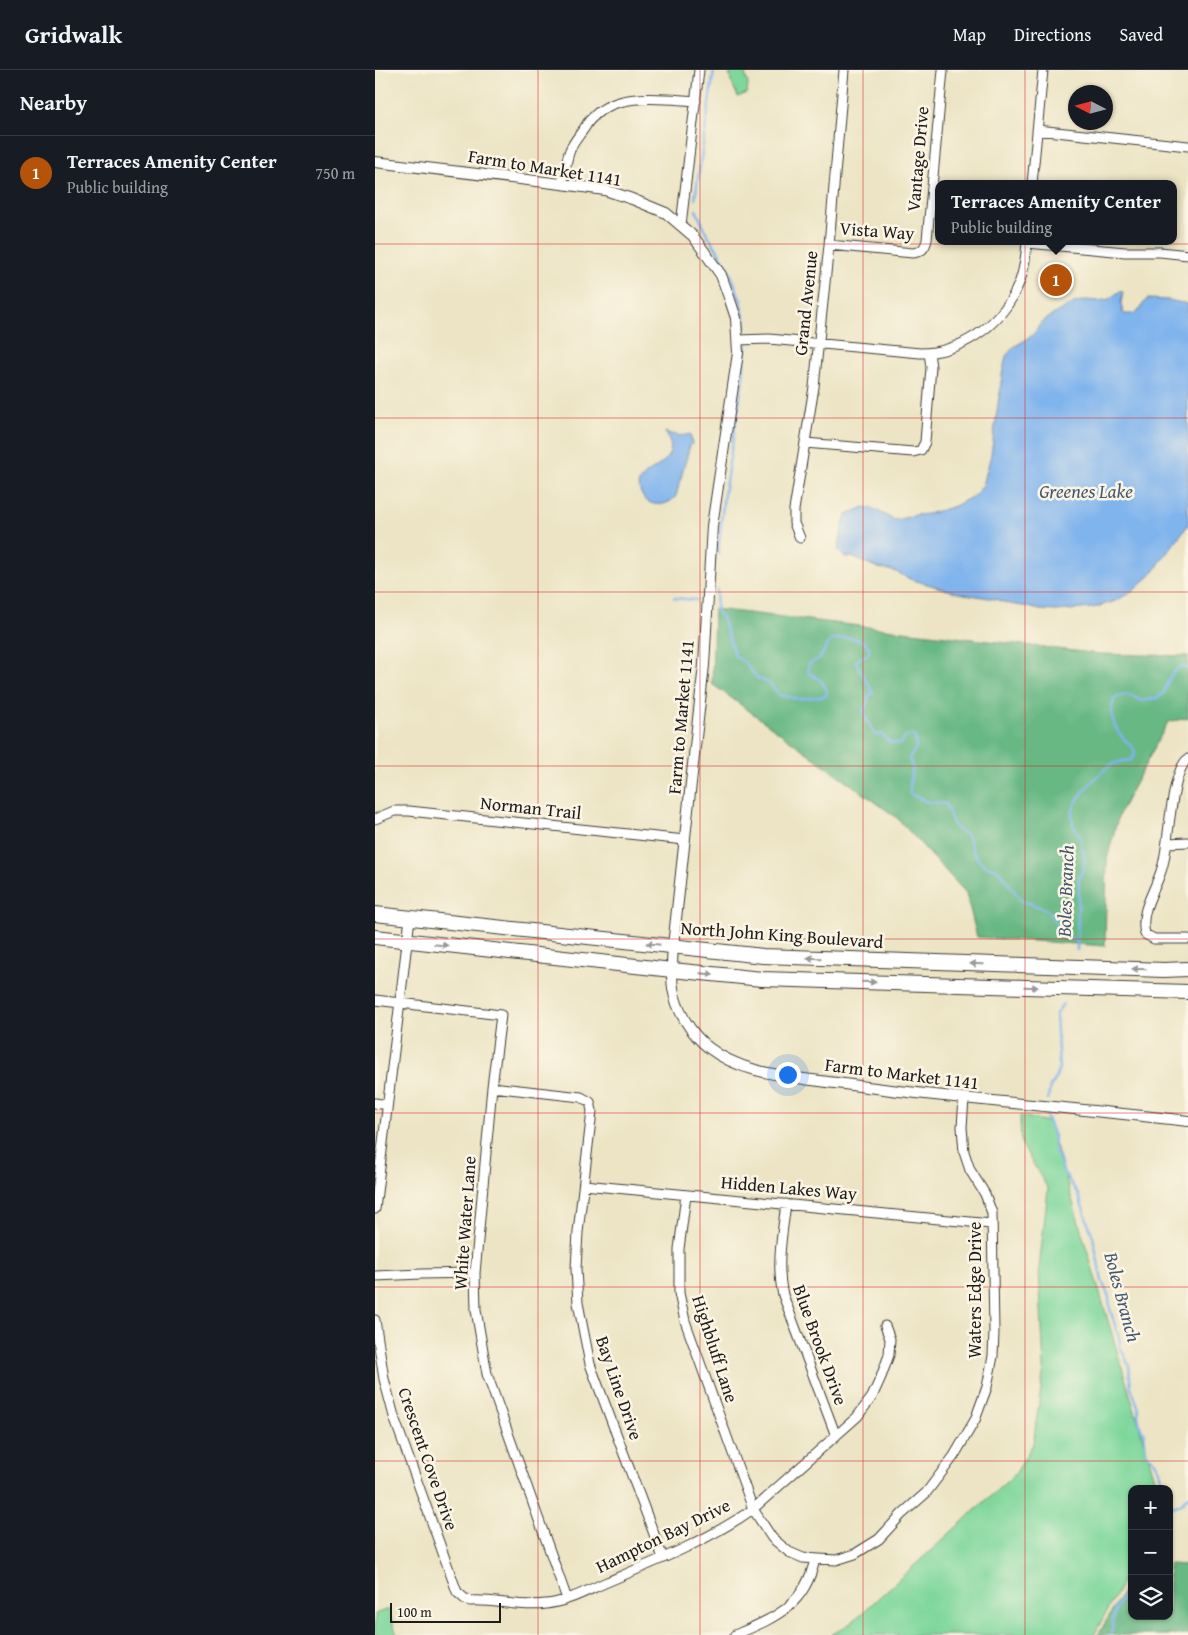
<!DOCTYPE html>
<meta charset="utf-8">
<style>
:root{--surface:#171b24;--page:#242831;--text:#f1f3f6;--muted:#9ea1a6;--line:#363941;--accent:#b45309}
body{margin:0;font-family:"Gentium Book Plus",serif;background:var(--page);color:var(--text)}
.controls{position:absolute;right:15px;bottom:15px;display:grid;overflow:hidden;border-radius:10px;box-shadow:0 1px 4px #0004}
.controls button{width:45px;height:45px;display:grid;place-items:center;padding:0;border:0;border-bottom:1px solid var(--line);background:var(--surface);color:var(--text);font:25px sans-serif}
.compass{position:absolute;left:693px;top:15px;width:45px;height:45px;border-radius:50%;background:var(--surface);box-shadow:0 1px 4px #0004;rotate:276deg}
.scale{position:absolute;left:15px;bottom:12px;width:111px;box-sizing:border-box;padding-left:5px;border:2px solid #1c1c1c;border-top:0;font-size:14px;line-height:18px;white-space:nowrap;color:#1c1c1c;-webkit-text-stroke:4px #fcf5e5;paint-order:stroke}
.you{position:absolute;left:412px;top:1004px;width:18px;height:18px;margin:-12px;border:4px solid #fff;border-radius:50%;background:#1a73e8;box-shadow:0 0 0 8px #1a73e833}
.badge{display:grid;place-items:center;width:32px;height:32px;border-radius:50%;background:var(--accent);color:#fff;font-size:16px;font-weight:700}
.pin{position:absolute;translate:-50% -50%;border:2px solid #fff;box-shadow:0 1px 5px #0006}
.popup{position:absolute;left:560px;top:110px;width:242px;height:65px;box-sizing:border-box;display:grid;place-content:center;border-radius:10px;background:var(--surface);filter:drop-shadow(0 1px 4px #0005);font-size:16px;white-space:nowrap;color:var(--muted)}
.popup b{font-size:19px;color:var(--text)}
.popup::after{content:'';position:absolute;left:50%;top:100%;margin-left:-10px;border:10px solid transparent;border-top-color:var(--surface)}
.list{margin:0;padding:0;list-style:none}
h2{display:flex;justify-content:space-between;align-items:center;height:65px;margin:0;padding:0 20px;font-size:21px}
h2 small{font-size:16px;font-weight:400;color:var(--muted)}
.list li{display:grid;grid-template-columns:32px 1fr auto;gap:15px;align-items:center;box-sizing:border-box;height:75px;padding:0 20px;border-top:1px solid var(--line)}
.list b{display:block;font-size:19px;white-space:nowrap}
.list p{margin:0;font-size:16px;white-space:nowrap;color:var(--muted)}
.list em{font-size:16px;font-style:normal;color:var(--muted)}
.icon{flex:none;width:28px;height:28px;fill:none;stroke:currentColor;stroke-width:2;stroke-linecap:round;stroke-linejoin:round}
.map{position:relative;flex:none;width:813px;height:1565px;overflow:hidden}
header{display:flex;align-items:center;gap:30px;box-sizing:border-box;height:70px;padding:0 25px;background:var(--surface);border-bottom:1px solid var(--line)}
header strong{font-size:24px}
nav{display:flex;gap:28px;margin-inline-start:auto;font-size:18px}
main{display:flex}
aside{flex:1;background:var(--surface)}
.map>svg:first-child{display:block}
.green{fill:#7fd79c;stroke:#4e7a5c}
.forest{fill:#67b884;stroke:#426a50}
.water{fill:#80b4ed;stroke:#4e6884}
.lines{fill:none;stroke-linecap:round;stroke-linejoin:round}
.stream{stroke:#80b4ed;stroke-width:2.5}
.minor-casing{stroke:#3b3a35;stroke-width:11}
.tertiary-casing{stroke:#3b3a35;stroke-width:12}
.primary-casing{stroke:#3b3a35;stroke-width:16}
.minor{stroke:#fff;stroke-width:9}
.tertiary{stroke:#fff;stroke-width:10}
.primary{stroke:#fff;stroke-width:14}
.oneway{fill:#999}
.grid{fill:none;stroke:#d62828;stroke-width:1;stroke-opacity:0.55}
.labels{text-anchor:middle;stroke-width:5;stroke-linejoin:round;paint-order:stroke}
.street-label{font-size:18px;fill:#1c1c1c;stroke:#fcf5e5}
.water-label{font-size:19px;font-style:italic;fill:#445970;stroke:#fcf5e5}
</style>
<header>
<strong>Gridwalk</strong>
<nav><a>Map</a><a>Directions</a><a>Saved</a></nav>
</header>
<main>
<aside>
<h2>Nearby<small></small></h2>
<ul class="list">
<li><span class="badge">1</span><div><b>Terraces Amenity Center</b><p>Public building</p></div><em>750 m</em></li>
</ul>
</aside>
<div class="map">
<svg width="813" height="1565" viewBox="0 0 813 1565">
<rect width="100%" height="100%" fill="#fcf5e5"/>
<filter id="ink" filterUnits="userSpaceOnUse"><feTurbulence type="fractalNoise" baseFrequency=".02" numOctaves="2"/><feDisplacementMap in="SourceGraphic" scale="10" xChannelSelector="R" yChannelSelector="G"/><feConvolveMatrix kernelMatrix="1 2 1 2 8 2 1 2 1" color-interpolation-filters="sRGB"/></filter>
<filter id="wash" filterUnits="userSpaceOnUse"><feTurbulence type="fractalNoise" baseFrequency=".0096" numOctaves="4" result="noise"/><feDisplacementMap in="SourceGraphic" scale="20" xChannelSelector="R" yChannelSelector="G"/><feGaussianBlur stdDeviation="1.12" result="paint"/><feColorMatrix in="noise" values="0 0 0 0 0 0 0 0 0 0 0 0 0 0 0 0 0 1.4 0 .05"/><feComposite in="paint" operator="in"/></filter>
<g filter="url(#wash)">
<rect width="100%" height="100%" fill="#ece4c4"/>
<!-- green -->
<path class="green" d="M354 0H369L373 14 372 23 363 27 356 11Z
M645 1046 674 1052 783 1419H757V1494L719 1565H456L476 1553 641 1403 658 1374 669 1298 664 1199 673 1119 646 1073Z
M13 1539 22 1565H0V1544Z"/>
<!-- forest -->
<path class="forest" d="M339 539 726 584 813 586V648L793 652 744 744 732 789 730 876 602 867 591 823 521 747 337 614Z
M794 1494 813 1495V1565H723L757 1506V1546H794Z"/>
<!-- water -->
<path class="water" d="M684 208 696 209 693 217 686 223 685 222 679 223 680 212Z
M745 221 748 222 746 233 748 243C756 246 759 243 766 239L768 234 772 229 793 230 813 234V455L785 492 779 502 757 522 738 532 718 538 681 541 665 540 648 536 634 534 620 529 583 523 535 509 519 501 503 498 477 487H470L463 481 469 450 472 445 489 437 499 439 519 450 525 449 541 445 553 444 580 436 600 425 608 415 616 385 627 305 631 286 640 276 654 268 660 262 666 253 682 242 699 233 711 230 724 231 734 229Z
M290 362C298 365 306 367 315 364L317 374 315 375 301 426C294 436 276 438 268 427 266 424 264 418 263 415 267 397 311 394 290 362Z"/>
<g class="lines">
<!-- stream -->
<path class="stream" d="M320 129 339 0
M321 140 331 162 353 197 366 231 371 258
M343 484 349 424 368 310 371 274
M342 520 341 542 347 547 360 586 369 592 382 608 395 614 404 625 423 629 451 626 452 621C450 618 449 614 446 611 441 607 436 606 433 601L434 594 445 588 455 571C469 567 487 565 495 579L493 584 483 589 481 592 498 623 493 627C494 635 488 637 489 643 489 646 498 661 500 665L506 664C516 672 510 672 525 674L531 666 536 665 540 666 541 678 534 688 538 699 535 713V724L553 732 571 734C578 750 574 757 592 765 597 777 599 790 612 796 617 798 619 797 624 801L646 830 672 840 691 867 702 871
M299 528 321 530
M702 880 704 808C707 802 711 792 709 784 708 775 704 781 707 769 702 761 696 755 697 745 698 729 724 702 738 694 743 691 750 691 756 690L760 684C759 676 753 673 748 668 738 657 734 643 739 629 749 622 757 625 767 631L782 628 789 623C792 612 796 602 806 596L813 599
M673 1029 675 1016 679 1012 684 998 681 944 688 934
M671 1046 679 1066V1077L689 1103 703 1124 718 1167 727 1211 734 1227 735 1239 745 1271V1276L754 1296 756 1317 764 1339 763 1345 765 1356 769 1364 771 1381 774 1387C785 1392 786 1408 787 1419
M794 1438 806 1434 813 1426
M736 1565 740 1539 757 1510"/>
</g>
</g>
<g filter="url(#ink)">
<g class="lines">
<!-- minor casing -->
<g class="minor-casing">
<path id="minor" d="M662 60 813 76
M187 114C190 103 191 90 195 80 198 73 203 67 208 60 211 56 213 51 217 48 242 21 288 29 321 31
M657 114 668 0
M306 155 324 0
M652 173 750 182H785L813 185
M454 175 538 183C547 182 550 178 552 170L568 0
M363 270 394 269 545 283C585 283 624 256 641 220 649 205 651 188 652 171
M430 373 538 382 546 380 550 372 556 297 554 283
M425 468 419 453V440L439 317 454 175 469 0
M813 689C798 699 794 760 791 778 790 785 789 792 787 798 781 820 764 840 770 864L779 869H813
M0 749 19 741H34L310 770
M792 773 813 772
M0 930 126 945 117 1017 100 1203 101 1240 112 1304 192 1529
M117 1017 206 1027 215 1032 217 1041 203 1162 201 1199 203 1233 215 1294 288 1488
M0 1033 12 1035
M209 1115 616 1154
M311 1125 304 1179V1223L310 1251 378 1439 397 1468 414 1482 428 1488 461 1490 480 1484 504 1469 527 1444 551 1423 579 1386 600 1350 612 1317 618 1286 619 1262 617 1143 610 1124 595 1100 589 1082 587 1057 589 1028
M411 1134C407 1165 401 1195 408 1225L461 1366
M0 1139 35 848
M0 1206 47 1204 100 1203
M0 1250 9 1309 20 1350 82 1522 90 1529 95 1531C120 1529 146 1538 171 1534 192 1532 213 1520 232 1512 282 1491 334 1470 378 1439L482 1347 497 1327 506 1307 514 1285 515 1269 510 1256
M360 1565C401 1547 430 1536 440 1489"/>
</g>
<!-- tertiary casing -->
<g class="tertiary-casing">
<path id="tertiary" d="M0 92 187 114 230 120 257 129 291 143 318 166 346 205 355 230 361 248 363 283 337 456 329 595 298 876C297 890 296 904 298 918 301 940 316 964 334 978 364 1001 401 1005 437 1010 466 1014 495 1017 524 1021 620 1032 717 1040 813 1051"/>
</g>
<!-- primary casing -->
<g class="primary-casing">
<path id="primary" d="M0 844 388 886 789 900 813 899
M0 867 297 900 387 909 813 922"/>
</g>
<!-- minor -->
<use href="#minor" class="minor"/>
<!-- tertiary -->
<use href="#tertiary" class="tertiary"/>
<!-- primary -->
<use href="#primary" class="primary"/>
</g>
<!-- one-way arrows -->
<defs><path id="oneway-solid" d="M-6-.8H1V-3.2L6.5 0L1 3.2V.8H-6Z" transform="scale(1.25)"/></defs>
<g class="oneway">
<use href="#oneway-solid" transform="translate(278 874) rotate(-174)"/>
<use href="#oneway-solid" transform="translate(66 875) rotate(6)"/>
<use href="#oneway-solid" transform="translate(439 888) rotate(-178)"/>
<use href="#oneway-solid" transform="translate(602 894) rotate(-178)"/>
<use href="#oneway-solid" transform="translate(764 899) rotate(-178)"/>
<use href="#oneway-solid" transform="translate(332 904) rotate(5)"/>
<use href="#oneway-solid" transform="translate(494 912) rotate(2)"/>
<use href="#oneway-solid" transform="translate(656 917) rotate(2)"/>
</g>
</g>
<!-- grid -->
<path class="grid" d="M163 0V1565M325 0V1565M488 0V1565M650 0V1565M0 174H813M0 348H813M0 522H813M0 696H813M0 869H813M0 1043H813M0 1217H813M0 1391H813"/>
<g class="labels">
<!-- street labels -->
<g class="street-label">
<text transform="translate(543 89) rotate(-85)" y="6">Vantage Drive</text>
<text transform="translate(170 98) rotate(9)" y="6">Farm to Market 1141</text>
<text transform="translate(502 161) rotate(4)" y="6">Vista Way</text>
<text transform="translate(431 233) rotate(-84)" y="6">Grand Avenue</text>
<text transform="translate(306 647) rotate(-85)" y="6">Farm to Market 1141</text>
<text transform="translate(156 738) rotate(6)" y="6">Norman Trail</text>
<text transform="translate(407 865) rotate(4)" y="6">North John King Boulevard</text>
<text transform="translate(527 1004) rotate(7)" y="6">Farm to Market 1141</text>
<text transform="translate(414 1118) rotate(5)" y="6">Hidden Lakes Way</text>
<text transform="translate(90 1153) rotate(-86)" y="6">White Water Lane</text>
<text transform="translate(600 1220) rotate(-90)" y="6">Waters Edge Drive</text>
<text transform="translate(445 1275) rotate(70)" y="6">Blue Brook Drive</text>
<text transform="translate(340 1279) rotate(72)" y="6">Highbluff Lane</text>
<text transform="translate(244 1318) rotate(71)" y="6">Bay Line Drive</text>
<text transform="translate(53 1389) rotate(71)" y="6">Crescent Cove Drive</text>
<text transform="translate(288 1466) rotate(-26)" y="6">Hampton Bay Drive</text>
</g>
<!-- water labels -->
<g class="water-label">
<text x="711" y="428">Greenes Lake</text>
<text transform="translate(690 821) rotate(-88)" y="7">Boles Branch</text>
<text transform="translate(748 1227) rotate(75)" y="7">Boles Branch</text>
</g>
</g>
</svg>
<div class="controls">
<button>+</button>
<button>−</button>
<button><svg class="icon" aria-label="layers" viewBox="0 0 24 24"><path d="M12 4l9 5-9 5-9-5zM3 14l9 5 9-5"/></svg></button>
</div>
<svg class="compass" viewBox="-18 -18 36 36"><path d="M0-13l5 13h-10z" fill="#e53935"/><path d="M0 13l5-13h-10z" fill="#9ea1a6"/></svg>
<div class="scale">100 m</div>
<div class="you"></div>
<div class="pin badge" style="left:681px;top:210px">1</div>
<div class="popup"><b>Terraces Amenity Center</b>Public building</div>
</div>
</main>
